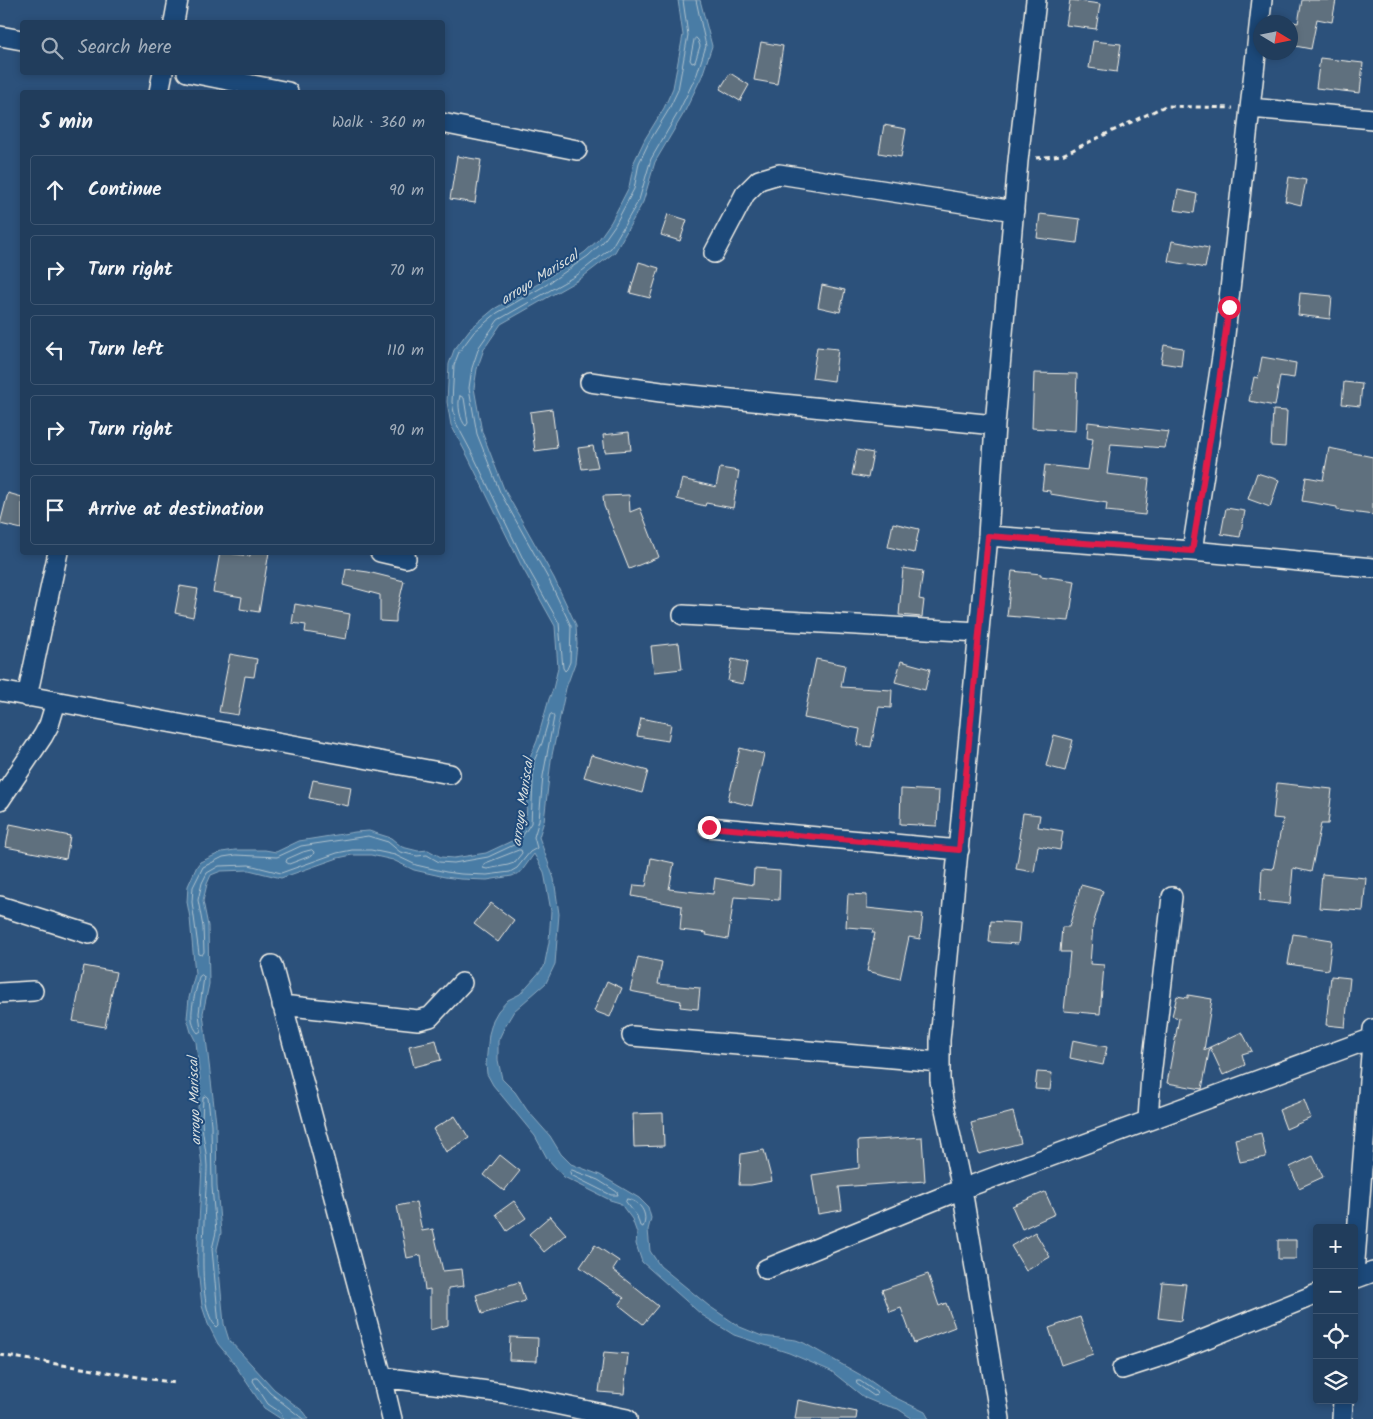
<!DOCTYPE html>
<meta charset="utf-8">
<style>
:root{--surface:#213d5c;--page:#2d4865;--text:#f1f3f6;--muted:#a2aebb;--line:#3e5672}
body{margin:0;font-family:Kalam,sans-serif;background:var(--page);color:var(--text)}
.controls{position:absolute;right:15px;bottom:15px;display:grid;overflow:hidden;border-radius:5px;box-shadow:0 2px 8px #0003}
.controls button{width:45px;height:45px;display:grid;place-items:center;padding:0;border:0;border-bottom:1px solid var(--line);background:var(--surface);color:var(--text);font:25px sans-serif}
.compass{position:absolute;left:1253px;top:15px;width:45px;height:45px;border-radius:50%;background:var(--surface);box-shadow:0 2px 8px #0003;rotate:100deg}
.stop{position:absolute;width:15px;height:15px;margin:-11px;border:4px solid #e11d48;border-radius:50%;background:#fff}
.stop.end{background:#e11d48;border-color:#fff;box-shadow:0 1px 5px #0008}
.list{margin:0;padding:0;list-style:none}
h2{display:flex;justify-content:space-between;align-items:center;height:65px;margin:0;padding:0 20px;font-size:21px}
h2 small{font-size:16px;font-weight:400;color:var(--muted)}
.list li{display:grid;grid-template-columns:32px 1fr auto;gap:15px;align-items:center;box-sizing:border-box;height:70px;margin:0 10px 10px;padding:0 10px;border:1px solid var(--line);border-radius:5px}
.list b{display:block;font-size:19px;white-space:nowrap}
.list em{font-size:16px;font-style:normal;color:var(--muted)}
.icon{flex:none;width:28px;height:28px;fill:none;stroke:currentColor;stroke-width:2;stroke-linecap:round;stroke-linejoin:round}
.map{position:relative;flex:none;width:1373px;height:1419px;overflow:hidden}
.search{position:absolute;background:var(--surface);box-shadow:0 2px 8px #0003;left:20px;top:20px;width:425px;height:55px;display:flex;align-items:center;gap:12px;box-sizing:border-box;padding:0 18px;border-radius:5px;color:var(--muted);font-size:19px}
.panel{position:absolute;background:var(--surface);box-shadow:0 2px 8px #0003;left:20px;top:90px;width:425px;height:465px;border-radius:5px}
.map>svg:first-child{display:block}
.water{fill:#487ba5;stroke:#8daac0}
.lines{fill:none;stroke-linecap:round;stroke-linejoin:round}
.shore{stroke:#afc2cd;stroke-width:1}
.building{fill:#5e6f7e;stroke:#f4f1e8}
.minor-casing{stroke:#f4f1e8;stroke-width:22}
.path{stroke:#f4f1e8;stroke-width:3;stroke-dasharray:5 4;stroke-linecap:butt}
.minor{stroke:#1f4a7a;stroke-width:19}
.route{stroke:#e11d48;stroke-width:6}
.labels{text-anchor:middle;stroke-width:4;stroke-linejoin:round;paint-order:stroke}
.water-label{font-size:14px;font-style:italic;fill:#dadfde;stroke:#1f4a7a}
</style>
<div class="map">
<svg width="1373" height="1419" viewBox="0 0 1373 1419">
<rect width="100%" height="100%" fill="#2c517b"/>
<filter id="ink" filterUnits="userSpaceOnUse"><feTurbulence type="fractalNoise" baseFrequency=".02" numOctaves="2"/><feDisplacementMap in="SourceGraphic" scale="10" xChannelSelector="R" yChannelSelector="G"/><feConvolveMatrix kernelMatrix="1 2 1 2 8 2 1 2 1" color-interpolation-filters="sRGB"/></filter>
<g filter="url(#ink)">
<!-- water -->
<path class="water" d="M678 0H700L712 46 702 76 684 113 655 162 643 202 615 252 580 279 501 324 484 349 477 369 474 388 482 432 504 489 554 578 576 625 577 644 575 663 566 688 551 760 544 821 539 837 554 879 559 914 555 964 546 983 514 1011 505 1026 498 1041V1060L502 1079 515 1092 527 1110 550 1136 561 1154 571 1164 600 1175 639 1198 648 1207 651 1218 648 1230 650 1251 660 1266 709 1306 740 1327 762 1336 796 1340 804 1343 866 1378 892 1396 925 1412 929 1419H913L898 1409 877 1403 865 1398 831 1371 789 1353 734 1335 702 1315 642 1262 636 1244 637 1233 632 1219 620 1203 610 1200 564 1177 547 1158 535 1136 493 1085 487 1074 486 1064 489 1034 493 1020 498 1011 508 1000 520 994 544 967 549 942 551 911 544 872 534 854 521 872 512 876 487 880 460 879 445 877 414 870 393 860 371 855H352L338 858 281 878 249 870 221 871 211 875 207 884 203 901 208 926 209 984 203 1013 216 1123 217 1186 221 1233 217 1249 224 1324 229 1340 274 1389 304 1412 309 1419H281L264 1408 233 1362 218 1344 208 1324 202 1306 197 1260 202 1167 197 1122 200 1079 196 1042 191 1032 187 1018 189 998 195 974 190 918 187 902 188 886 197 866 200 862 222 852 235 850H265L276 852 299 841 355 832 369 831 391 838 402 847 418 851 428 850 441 857 454 858 486 853 516 839 526 822 529 760 537 741 549 699 553 689 558 668 555 626 521 565 468 457 451 425 447 402 449 364 454 350 470 329 494 309 543 281 585 252 599 239 611 222 629 187 634 162 645 139 664 108 673 88 683 35Z"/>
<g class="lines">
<!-- shore -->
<path class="shore" d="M683 0 688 35 678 90 668 111 649 142 639 163 634 189 615 225 603 242 588 256 546 285 497 313 474 332 459 352 454 365 452 402 456 423 473 455 525 563 559 623 563 668 565 671 567 669 570 662 571 626 549 580 500 492 477 434 469 388 472 368 479 347 498 320 577 275 611 248 639 200 651 159 679 111 697 74 706 46 696 0
M696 38 698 40 700 46 695 62 692 63 690 60 694 40Z
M460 396 464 398 468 423 466 426C460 421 457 404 460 396Z
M552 714 554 717 543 776 539 820 534 837 537 848 530 852 517 868 510 872 487 875 461 874 446 872 416 865 395 855 371 850H352L337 853 281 873 249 865 219 866 207 873 202 883 198 900 203 927 204 952 202 955 199 954 192 902 193 887 203 867 223 857 236 855 277 857 301 846 368 836 388 842 400 852 417 856 427 855 439 862 454 863 488 857 518 843 531 823 534 761 542 743 550 715Z
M312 850 314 852 313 855 289 864 286 862 287 859 303 852Z
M519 850H521L522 853 514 863 508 865 487 869 483 868 484 864Z
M202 975 204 977 199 1013 201 1031 198 1033C185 1020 196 993 199 977Z
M206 1096 208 1098 211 1124 212 1187 216 1232 212 1249 219 1325 217 1327C193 1309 207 1197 207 1166 207 1151 202 1136 202 1121 202 1113 203 1105 203 1098Z
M572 1170 598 1180 617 1192 618 1195H611L571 1175 570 1172Z
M627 1199C640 1201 649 1214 643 1227L640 1226 637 1216 626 1202Z
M857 1381H860L876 1392 877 1395 874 1396 857 1384Z
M283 1419 281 1413 268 1404 253 1381 254 1378H257L270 1393 303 1419"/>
</g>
<!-- building -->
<path class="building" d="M1070 0 1100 4 1096 29 1066 25Z
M1302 0H1336L1332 22 1317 19 1311 49 1290 45V21L1298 23Z
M1093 41 1121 44 1117 72 1089 68Z
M761 42 783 46 777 84 754 80Z
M1320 58 1363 63 1360 93 1316 88Z
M730 73 749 85 740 101 720 89Z
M884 125 906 129 901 157 879 153Z
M457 156 481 160 475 203 450 199Z
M1289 177 1306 180 1301 205 1285 201Z
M1178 190 1197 194 1194 213 1174 210Z
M668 214 687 220 680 241 661 235Z
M1040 214 1080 219 1077 243 1037 238Z
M1172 241 1209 248 1205 268 1168 261Z
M639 262 659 268 650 298 630 293Z
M822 285 845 290 840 312 818 307Z
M1300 293 1332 296 1330 319 1298 315Z
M1164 345 1183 348 1181 366 1161 363Z
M817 347 838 349 834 381 812 378Z
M1262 357 1296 363 1294 378 1280 376 1275 406 1249 401 1254 377 1258 378Z
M1034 373 1077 374 1075 431 1032 428Z
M1344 382 1362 384 1360 406 1342 404Z
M552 409 557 448 535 451 530 412Z
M1273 410 1287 411 1285 447 1271 446Z
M1088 422 1169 432 1165 448 1111 444 1107 474 1149 479 1145 515 1106 511 1107 503 1050 494V491L1042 490 1045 465 1088 470 1093 439 1087 438Z
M629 432 631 450 605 452 603 435Z
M593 446 598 467 582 469 578 448Z
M1329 448 1373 457V515L1337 510V507L1302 501 1306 477 1323 480Z
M857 450 873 453 868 478 852 475Z
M720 468 739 471 733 508 706 503 705 506 677 499 682 479 716 487Z
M1257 473 1279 480 1270 507 1248 499Z
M8 493 22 497V529L0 524Z
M629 495 630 512 640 508 659 557 629 569 604 506 603 496Z
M1226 508 1245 511 1240 537 1221 534Z
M893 523 919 529 914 553 888 547Z
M220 552 250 556V552H269L259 612 240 609 242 597 213 592Z
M903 568 923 571 919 599 924 600 922 617 899 615Z
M346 569 368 572 404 581 396 615V622L380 621V595L343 585Z
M1012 571 1041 574V576L1075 581 1069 621 1007 616Z
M180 586 198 589 193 617 175 613Z
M295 604 350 614 346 639 305 632 306 625 292 623Z
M679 643 682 669 654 672 651 646Z
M230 654 257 659 254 677 245 676 238 715 219 712Z
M732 659 747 662 743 684 728 681Z
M816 659 845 665 841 687 892 690 891 708 879 707 871 747 857 745 860 729 804 718Z
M901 661 930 669 925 690 895 682Z
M641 718 671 724 668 741 637 736Z
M1054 735 1073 740 1065 771 1046 766Z
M740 748 764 754 752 806 728 800Z
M591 755 648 771 642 793 584 777Z
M313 780 351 787 348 806 309 798Z
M1277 783 1332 789 1328 824H1321L1311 872 1293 868 1290 904 1260 901 1262 868 1273 869 1283 819 1273 818Z
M901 789 939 791 937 826 900 824Z
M1023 813 1040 815 1038 827 1063 831 1060 850 1038 846 1034 872 1016 869 1021 839 1019 838Z
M10 824 70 836 66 859 6 847Z
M651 858 674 863 669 889 713 894 715 878 753 885 754 869 780 871 779 900 734 897 728 939 706 935 707 933 680 930 682 906 632 896 634 885 646 886Z
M1322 874 1366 878 1363 911 1319 908Z
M1081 885 1103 891 1093 925 1090 964 1104 965 1100 1014 1064 1011 1070 952H1060L1062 927H1069Z
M848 894 867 895V908L923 914 920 939 909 937 900 979 867 971 875 933H872L873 929 846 927Z
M491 903 514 920 498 942 474 924Z
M991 921 1020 923 1018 944 989 942Z
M1293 934 1332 940 1328 970 1288 964Z
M638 957 662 962 658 984 700 988 698 1009 680 1007 681 1001 630 991Z
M84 966 116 972 105 1027 73 1021Z
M1331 976 1350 978 1345 1027 1326 1025Z
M607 981 622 988 610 1017 594 1011Z
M1188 995 1212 999 1204 1050 1210 1047 1202 1089 1167 1083 1179 1018 1172 1016 1177 996 1188 998Z
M1242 1032 1252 1051 1242 1054 1245 1065 1223 1075 1210 1047Z
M436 1040 441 1060 414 1067 409 1046Z
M1073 1040 1107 1047 1103 1065 1070 1058Z
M1037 1072 1052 1073 1050 1090 1035 1089Z
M1304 1100 1311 1118 1286 1129 1279 1110Z
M1013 1112 1021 1143 979 1154 971 1123Z
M663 1113 664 1146 634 1147 633 1114Z
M455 1116 469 1138 446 1152 433 1129Z
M1261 1133 1266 1157 1240 1162 1235 1139Z
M922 1137 925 1181 839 1187 842 1210 818 1214 812 1175 859 1168 858 1141Z
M764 1150 772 1181 751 1185H739L741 1154Z
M500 1155 520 1171 504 1191 484 1175Z
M1313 1156 1323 1177 1299 1188 1290 1167Z
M1045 1192 1055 1214 1022 1229 1012 1206Z
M514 1201 526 1218 507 1231 496 1214Z
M416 1202 422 1231 433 1229 443 1271 462 1269 464 1286 448 1288V1325L430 1330V1289L425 1290 421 1255 407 1258 397 1206Z
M550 1216 566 1234 544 1252 529 1234Z
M1035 1232 1050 1257 1026 1271 1011 1246Z
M1278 1240H1296V1259H1278Z
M595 1245 619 1261 613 1270 658 1306 643 1324 619 1305 624 1298 580 1267Z
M928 1274 939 1306 946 1303 955 1327 914 1343 901 1308 890 1312 882 1290Z
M519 1282 525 1301 482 1314 476 1295Z
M1162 1282 1186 1284 1181 1321 1158 1318Z
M1080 1317 1093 1354 1061 1365 1049 1328Z
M510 1337 538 1338 537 1361 509 1360Z
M604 1352 628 1354 624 1394 599 1392Z
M798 1400 857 1412 856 1419H795Z"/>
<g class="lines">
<!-- minor casing -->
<g class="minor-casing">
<path id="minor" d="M1262 0 1250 108 1373 119
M174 22 178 0
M0 36 22 40
M187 72 288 92
M159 92 163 72
M442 123 577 150
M714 253 745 194 759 180 779 174 1014 211
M590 382 661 392 995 425
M988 536 1192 551 1373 568
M1192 551 1224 344 1250 108
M380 552 406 558
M683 615 979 632
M0 691 450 774
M27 697 58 552
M0 800 43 736 49 725 56 702
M709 827 959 850
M0 906 89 934
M272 965 382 1377 392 1419
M0 993 33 991
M282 1005 418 1020 430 1017 462 983
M632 1036 940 1062
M1148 1119 1151 1076 1172 897
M766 1269 962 1189 1373 1038
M1354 1273 1373 1029
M1354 1279 1373 1272
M1122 1369 1165 1355 1317 1294
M382 1377 503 1393 627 1419
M1000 1419 962 1189 943 1100 940 1080V1040L988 536 995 425 1018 161 1036 0
M1342 1419 1343 1400"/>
</g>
<!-- path -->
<path class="path" d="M1036 158 1062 155 1165 106 1233 108
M0 1355 176 1383"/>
<!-- minor -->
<use href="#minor" class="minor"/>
</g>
</g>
<g class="lines" filter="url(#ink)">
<!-- route -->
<path class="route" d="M709 827 959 850 988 536 1192 551 1218 389 1229 307"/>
</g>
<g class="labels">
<!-- water labels -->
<g class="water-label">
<text transform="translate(539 277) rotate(-32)" y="5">arroyo Mariscal</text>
<text transform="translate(522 802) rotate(-82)" y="5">arroyo Mariscal</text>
<text transform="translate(194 1101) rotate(-92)" y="5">arroyo Mariscal</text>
</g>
</g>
</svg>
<div class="controls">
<button>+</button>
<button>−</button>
<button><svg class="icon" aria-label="locate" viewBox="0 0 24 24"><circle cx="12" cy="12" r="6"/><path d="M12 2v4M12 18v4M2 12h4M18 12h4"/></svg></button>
<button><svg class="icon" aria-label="layers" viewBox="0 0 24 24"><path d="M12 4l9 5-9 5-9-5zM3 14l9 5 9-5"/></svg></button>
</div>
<svg class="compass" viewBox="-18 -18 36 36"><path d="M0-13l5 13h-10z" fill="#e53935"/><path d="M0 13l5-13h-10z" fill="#a2aebb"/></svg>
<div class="stop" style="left:1229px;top:307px"></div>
<div class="stop end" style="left:709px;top:827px"></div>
<div class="search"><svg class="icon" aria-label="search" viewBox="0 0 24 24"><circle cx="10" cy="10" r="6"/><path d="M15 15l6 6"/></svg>Search here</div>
<section class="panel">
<h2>5 min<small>Walk · 360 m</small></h2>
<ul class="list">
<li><svg class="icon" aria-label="ahead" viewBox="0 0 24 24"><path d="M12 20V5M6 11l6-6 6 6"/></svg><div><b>Continue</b></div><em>90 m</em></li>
<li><svg class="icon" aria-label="right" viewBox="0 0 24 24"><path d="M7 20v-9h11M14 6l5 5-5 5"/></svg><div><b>Turn right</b></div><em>70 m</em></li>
<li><svg class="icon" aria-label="left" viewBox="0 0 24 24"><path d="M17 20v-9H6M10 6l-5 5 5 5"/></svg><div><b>Turn left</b></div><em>110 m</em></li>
<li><svg class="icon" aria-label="right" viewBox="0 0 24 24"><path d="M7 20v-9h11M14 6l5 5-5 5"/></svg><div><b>Turn right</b></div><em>90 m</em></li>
<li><svg class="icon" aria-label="arrive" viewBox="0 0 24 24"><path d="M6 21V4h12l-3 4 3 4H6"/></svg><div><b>Arrive at destination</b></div></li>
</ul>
</section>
</div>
